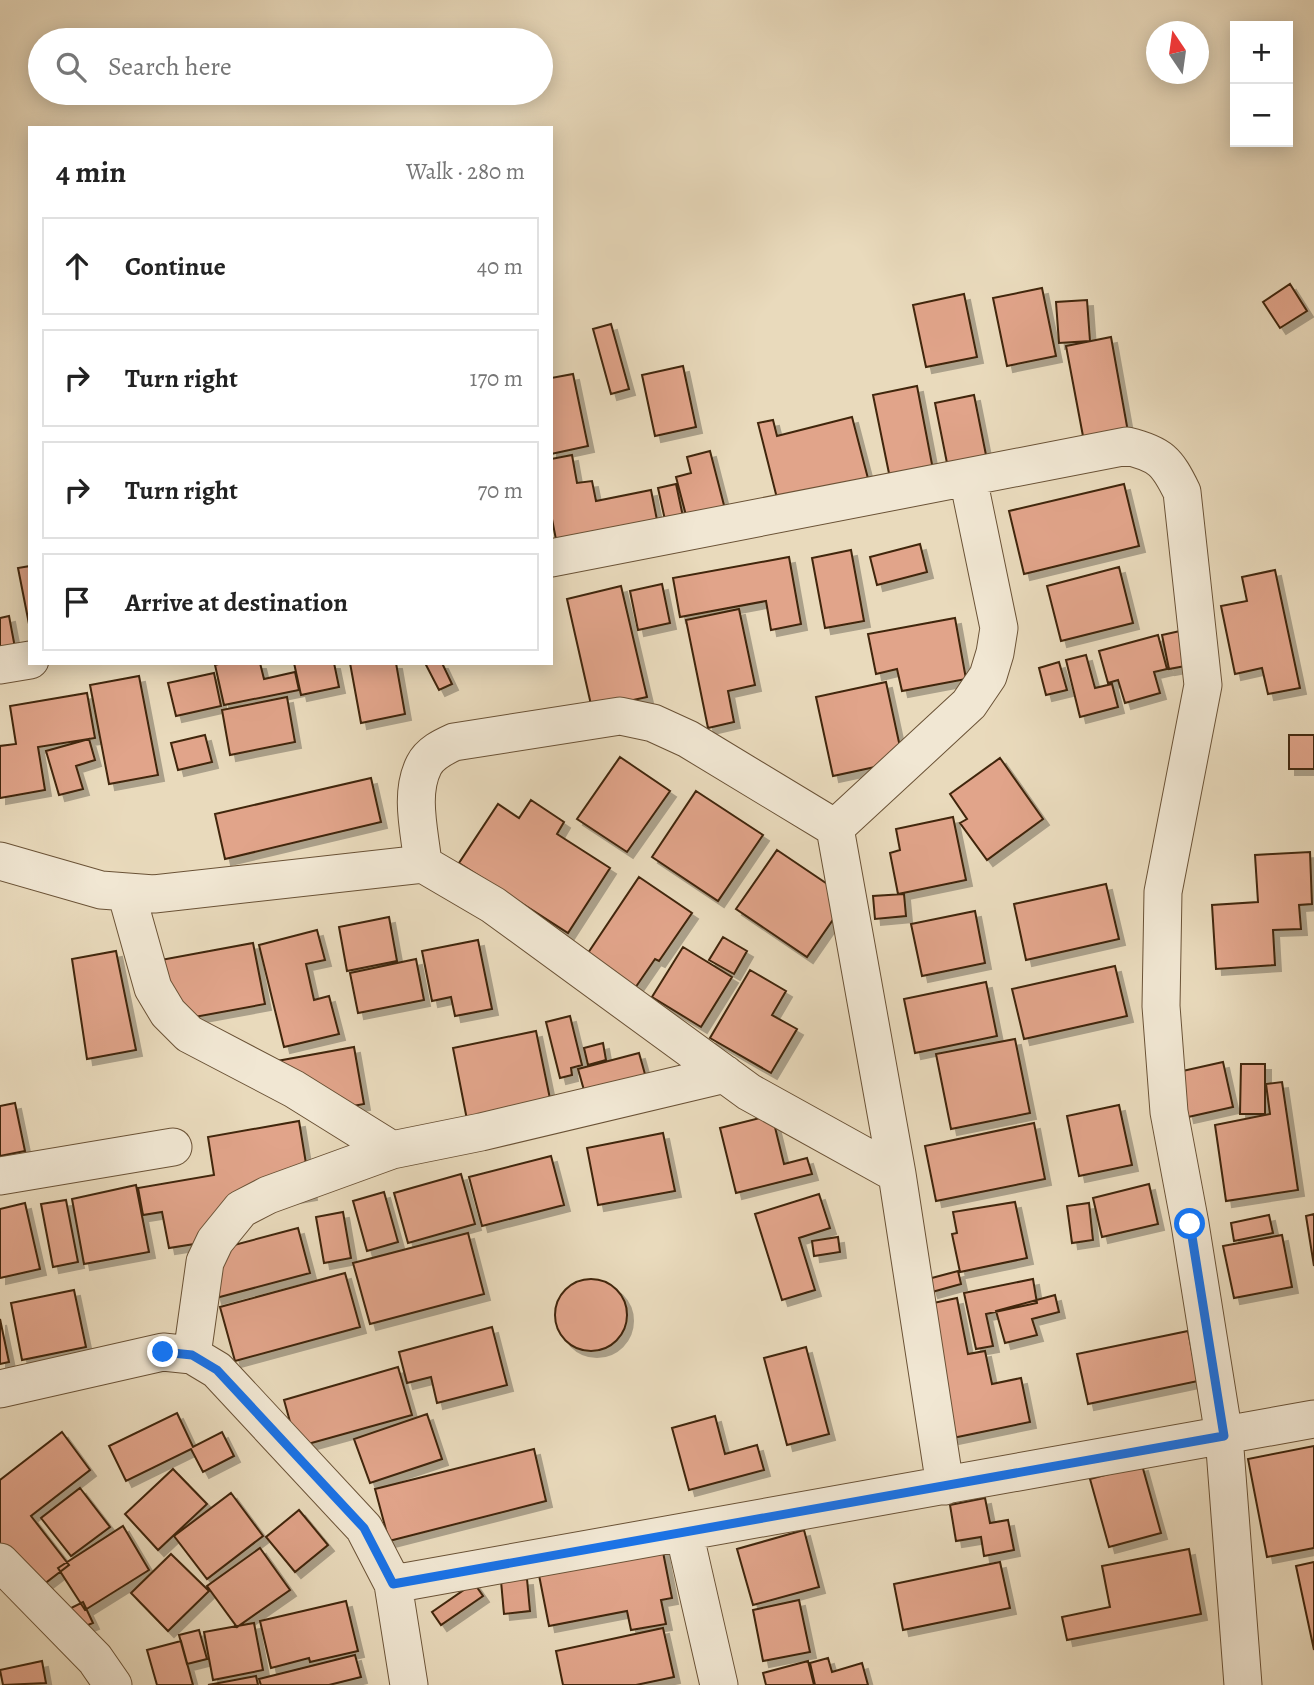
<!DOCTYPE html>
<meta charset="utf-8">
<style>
:root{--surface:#fff;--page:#f6f6f6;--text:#222;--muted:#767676;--line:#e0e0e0}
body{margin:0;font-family:Alegreya,serif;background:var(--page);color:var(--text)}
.controls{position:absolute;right:21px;top:21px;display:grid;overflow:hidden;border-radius:0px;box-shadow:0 4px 18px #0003}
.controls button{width:63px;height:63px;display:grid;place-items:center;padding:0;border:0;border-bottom:2px solid var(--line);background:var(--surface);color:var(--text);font:35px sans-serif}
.compass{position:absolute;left:1146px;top:21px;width:63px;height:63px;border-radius:50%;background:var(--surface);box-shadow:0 4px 18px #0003;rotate:347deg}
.stop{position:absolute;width:21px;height:21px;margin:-16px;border:5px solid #1a73e8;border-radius:50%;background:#fff}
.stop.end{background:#1a73e8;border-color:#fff;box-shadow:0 2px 7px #0008}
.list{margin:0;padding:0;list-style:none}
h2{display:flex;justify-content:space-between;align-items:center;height:91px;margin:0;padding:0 28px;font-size:30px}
h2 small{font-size:23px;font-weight:400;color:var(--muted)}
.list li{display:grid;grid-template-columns:46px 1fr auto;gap:21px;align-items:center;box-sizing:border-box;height:98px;margin:0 14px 14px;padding:0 14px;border:2px solid var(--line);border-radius:0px}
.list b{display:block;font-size:26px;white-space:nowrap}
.list em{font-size:23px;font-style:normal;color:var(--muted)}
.icon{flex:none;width:38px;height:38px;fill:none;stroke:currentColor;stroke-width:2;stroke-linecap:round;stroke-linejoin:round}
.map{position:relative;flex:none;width:1314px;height:1685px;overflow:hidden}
.search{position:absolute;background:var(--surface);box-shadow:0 4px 18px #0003;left:28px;top:28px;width:525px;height:77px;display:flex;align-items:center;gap:18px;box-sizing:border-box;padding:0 24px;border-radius:38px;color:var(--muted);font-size:26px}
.panel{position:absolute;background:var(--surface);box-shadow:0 4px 18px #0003;left:28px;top:126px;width:525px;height:539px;border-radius:0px}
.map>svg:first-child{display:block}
.building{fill:#e1a48a;stroke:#40250a;stroke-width:2;filter:url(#shadow)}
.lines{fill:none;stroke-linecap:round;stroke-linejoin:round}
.street-casing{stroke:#6a5236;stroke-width:39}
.street{stroke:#f1e7d3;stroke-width:37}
.route{stroke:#1a73e8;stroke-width:9}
</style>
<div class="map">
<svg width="1314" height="1685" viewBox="0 0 1314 1685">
<defs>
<filter id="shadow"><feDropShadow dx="6" dy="6" stdDeviation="0" flood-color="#0004"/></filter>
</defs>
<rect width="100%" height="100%" fill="#e9dabc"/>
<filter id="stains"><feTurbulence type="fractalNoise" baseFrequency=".00286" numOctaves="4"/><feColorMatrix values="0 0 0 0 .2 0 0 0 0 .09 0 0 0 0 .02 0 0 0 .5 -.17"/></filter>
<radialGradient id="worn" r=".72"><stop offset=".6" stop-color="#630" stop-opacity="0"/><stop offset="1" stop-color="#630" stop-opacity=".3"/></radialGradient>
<!-- building -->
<path class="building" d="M1290 284 1307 311 1280 328 1263 302Z
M1042 288 1056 356 1007 366 993 298Z
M964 294 977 357 926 367 913 305Z
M1087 300 1090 341 1059 343 1056 302Z
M611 324 629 389 611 394 593 329Z
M1111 337 1130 443 1086 452 1066 346Z
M683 366 696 427 655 436 642 375Z
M573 374 588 446 551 454V378Z
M917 386 935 480 892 488 873 395Z
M974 395 988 465 949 473 935 403Z
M852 417 871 490 781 514 758 423 773 420 777 436Z
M710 451 726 513 688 523 676 477 691 473 687 457Z
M572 455 577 483 592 481 596 501 651 490 660 535 559 555 551 514V459Z
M676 484 685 526 667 529 658 488Z
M1124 484 1139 546 1024 574 1009 511Z
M920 544 927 572 877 585 870 557Z
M851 550 864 621 825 628 812 558Z
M789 557 801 624 771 630 766 601 680 617 673 578Z
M30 566V629L18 568Z
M1119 567 1133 623 1061 641 1047 586Z
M1275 570 1300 688 1268 694 1262 668 1235 674 1221 606 1247 601 1242 577Z
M662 584 670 623 638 630 630 591Z
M621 586 647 697 592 709 567 599Z
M739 609 755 685 728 691 734 722 708 728 686 620Z
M9 616 16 653 0 656V618Z
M955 618 966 679 902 691 897 669 876 674 868 634Z
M1189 629 1196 664 1169 669 1162 635Z
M1158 635 1167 669 1154 672 1160 693 1125 703 1118 680 1108 683 1099 651Z
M1086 655 1095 688 1112 684 1118 707 1080 717 1066 660Z
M1059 662 1067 690 1046 695 1039 668Z
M222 663H260L264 679 295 672 299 690 224 705 215 665Z
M294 663H334L339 687 301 695Z
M350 663H396L405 714 361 723Z
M425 663H442L452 684 439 690Z
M214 673 221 706 176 716 168 683Z
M139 676 158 775 109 784 90 685Z
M886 682 903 761 833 776 816 697Z
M87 693 95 738 38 747 45 790 0 798V746L16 744 10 706Z
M287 697 295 742 230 755 222 710Z
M205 735 212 762 178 770 171 743Z
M1289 735H1314V769H1289Z
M89 739 95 760 76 766 83 789 59 795 46 751Z
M620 757 670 791 627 852 577 819Z
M1000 758 1043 819 987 860 960 823 967 819 950 794Z
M371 778 381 822 225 859 215 814Z
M696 791 763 835 718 901 652 857Z
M531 800 564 822 557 834 610 868 568 933 459 863 498 804 519 818Z
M953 817 966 880 898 894 890 853 900 850 896 829Z
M777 850 848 898 807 957 736 909Z
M1310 852 1312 904 1299 905 1301 929 1273 930 1275 965 1216 969 1212 905 1258 902 1255 855Z
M639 877 692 913 659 961 655 959 631 994 582 962Z
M1106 884 1119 939 1026 960 1014 904Z
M904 894 906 916 875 919 873 896Z
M975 911 985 963 922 976 911 924Z
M389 917 397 961 347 971 339 927Z
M317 930 325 960 306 964 314 1000 329 996 339 1034 284 1047 259 945Z
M723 937 747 951 734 974 709 960Z
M478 940 492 1009 455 1016 451 997 432 1001 422 951Z
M253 943 265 1004 162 1023 150 962Z
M683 947 732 977 701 1027 652 997Z
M116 951 136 1050 87 1059 72 959Z
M416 959 424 1000 358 1013 350 973Z
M1115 966 1127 1016 1024 1039 1012 989Z
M750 970 786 991 772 1015 797 1029 771 1073 710 1038Z
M986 982 997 1036 915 1053 904 999Z
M570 1016 582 1065 571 1068 572 1075 560 1078 546 1022Z
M536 1031 554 1118 470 1135 453 1048Z
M1015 1039 1030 1113 951 1129 936 1054Z
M603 1043 606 1060 588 1065 584 1048Z
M354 1047 364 1104 314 1113 277 1061Z
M639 1053 652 1099 591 1115 578 1069Z
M1223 1062 1233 1107 1188 1117 1178 1072Z
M1241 1064H1265V1114H1240Z
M1282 1082 1298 1190 1226 1201 1215 1125 1270 1114 1266 1084Z
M15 1103 25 1151 0 1156V1106Z
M1119 1105 1132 1165 1079 1176 1067 1116Z
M772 1115 784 1164 807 1158 812 1174 736 1193 720 1128Z
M299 1121 311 1194 221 1210 226 1239 169 1248 162 1212 143 1215 138 1188 214 1175 208 1137Z
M1034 1123 1045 1179 936 1201 925 1146Z
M663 1133 675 1191 598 1205 587 1148Z
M551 1156 564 1205 482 1226 469 1177Z
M461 1174 475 1224 408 1243 394 1193Z
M1149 1184 1158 1224 1102 1237 1093 1198Z
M136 1185 149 1252 84 1264 72 1199Z
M384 1192 398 1242 367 1251 353 1201Z
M819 1194 830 1228 799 1238 815 1290 782 1300 755 1214Z
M66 1200 78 1262 53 1267 41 1204Z
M1015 1202 1027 1258 960 1272 952 1234 957 1233 953 1212Z
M25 1203 40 1269 0 1278V1209Z
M1089 1203 1093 1240 1072 1243 1067 1206Z
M343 1212 351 1258 324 1263 316 1217Z
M1314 1214V1266L1306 1216Z
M1269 1215 1273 1233 1234 1241 1231 1223Z
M298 1228 310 1273 216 1298 204 1253Z
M468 1233 484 1294 370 1324 353 1263Z
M1282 1235 1292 1287 1234 1298 1223 1246Z
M838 1237 840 1252 814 1256 812 1241Z
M958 1271 961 1284 932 1292 928 1279Z
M345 1273 360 1327 235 1361 220 1307Z
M1033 1279 1037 1303 986 1314 993 1346 976 1349 964 1293Z
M555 1315a36 36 0 1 1 72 0a36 36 0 1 1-72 0Z
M74 1290 86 1347 22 1360 11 1303Z
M1055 1295 1059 1312 1032 1319 1037 1335 1005 1343 996 1311Z
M957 1298 968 1354 985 1351 992 1384 1021 1378 1030 1422 943 1440 924 1305Z
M0 1319 9 1362 0 1364Z
M492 1327 507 1385 437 1403 431 1377 407 1383 399 1352Z
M1188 1331 1198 1381 1088 1404 1077 1354Z
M806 1347 829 1434 787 1445 764 1358Z
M398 1367 412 1415 297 1447 284 1400Z
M177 1413 193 1447 222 1432 234 1456 203 1472 191 1449 126 1481 109 1446Z
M427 1414 442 1459 370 1483 354 1439Z
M715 1416 725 1454 757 1445 764 1470 689 1490 672 1428Z
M62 1432 90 1470 31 1516 69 1565 35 1591 0 1543V1480Z
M1314 1446V1548L1267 1557 1248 1459Z
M534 1449 546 1501 389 1541 375 1489Z
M1142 1465 1161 1533 1109 1547 1090 1479Z
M173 1469 207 1504 158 1550 125 1514Z
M80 1488 110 1527 71 1556 41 1518Z
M231 1493 263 1536 207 1579 174 1536Z
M985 1498 990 1523 1008 1520 1014 1550 984 1556 981 1537 956 1541 950 1505Z
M299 1510 328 1545 295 1572 266 1537Z
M123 1526 149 1570 85 1610 58 1568Z
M804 1530 819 1587 753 1605 737 1549Z
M662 1547 672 1598 661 1600 666 1624 631 1630 627 1611 549 1626 538 1570Z
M260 1548 290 1590 237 1627 207 1586Z
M1189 1549 1201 1614 1067 1640 1062 1617 1110 1607 1102 1566Z
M171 1554 209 1591 168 1631 131 1593Z
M1000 1562 1010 1608 903 1630 894 1584Z
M1314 1562V1650L1296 1566Z
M527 1579 530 1611 504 1614 501 1581Z
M474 1583 483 1596 441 1625 432 1612Z
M799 1600 810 1652 763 1661 753 1610Z
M346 1601 358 1651 310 1662 309 1658 271 1668 260 1621Z
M83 1602 93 1623 76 1630 67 1610Z
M254 1623 263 1670 213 1680 204 1632Z
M663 1628 674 1677 636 1685H563L556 1651Z
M199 1630 207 1659 187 1664 179 1635Z
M181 1641 193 1685H157L147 1650Z
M355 1655 361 1677 329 1685H261L259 1679Z
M828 1658 832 1672 862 1663 868 1685H815L810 1663Z
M42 1661 46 1683 3 1685 0 1670Z
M808 1661 814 1685H766L763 1673Z
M256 1676 258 1685H208Z"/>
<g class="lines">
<!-- street casing -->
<g class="street-casing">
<path id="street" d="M551 558 1127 446C1160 454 1167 461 1182 492L1203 685 1163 892 1161 1006 1169 1112 1190 1224 1224 1436 1243 1685
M0 665 30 660
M0 861 101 890 154 894 423 864 493 905 749 1092 897 1174
M423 864C420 833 409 794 424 765 430 753 443 747 454 742L620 716 653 723 688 739 835 828
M126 892 153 988 168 1013 189 1034 294 1089 392 1150
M0 1176 173 1147
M192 1355 205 1262 215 1241 241 1209 268 1195 392 1150 481 1132 725 1074
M0 1389 163 1352 192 1355 217 1370 364 1528 393 1584 409 1685
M945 1486 897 1174 835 828 969 704 988 676 995 653 999 628 968 478
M684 1532 719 1685
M0 1562 95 1659 113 1685
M393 1584 1314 1419"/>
</g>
<!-- street -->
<use href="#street" class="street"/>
</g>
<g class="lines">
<!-- route -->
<path class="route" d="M163 1352 192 1355 217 1370 364 1528 393 1584 1224 1436 1190 1224"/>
</g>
<rect width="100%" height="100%" filter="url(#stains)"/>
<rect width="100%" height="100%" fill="url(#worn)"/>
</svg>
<div class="controls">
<button>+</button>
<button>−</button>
</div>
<svg class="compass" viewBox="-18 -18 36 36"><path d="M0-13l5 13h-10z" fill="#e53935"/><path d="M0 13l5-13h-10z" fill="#767676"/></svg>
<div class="stop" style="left:1190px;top:1224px"></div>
<div class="stop end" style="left:163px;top:1352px"></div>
<div class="search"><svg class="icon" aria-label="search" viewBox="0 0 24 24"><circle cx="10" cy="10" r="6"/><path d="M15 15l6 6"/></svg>Search here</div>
<section class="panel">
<h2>4 min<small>Walk · 280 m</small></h2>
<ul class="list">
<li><svg class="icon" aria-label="ahead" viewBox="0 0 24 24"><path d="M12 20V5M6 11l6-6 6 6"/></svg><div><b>Continue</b></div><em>40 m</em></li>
<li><svg class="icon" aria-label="right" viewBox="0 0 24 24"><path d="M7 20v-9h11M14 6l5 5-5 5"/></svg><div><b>Turn right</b></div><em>170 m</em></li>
<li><svg class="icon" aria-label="right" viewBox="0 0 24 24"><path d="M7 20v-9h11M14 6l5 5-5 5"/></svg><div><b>Turn right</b></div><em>70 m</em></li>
<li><svg class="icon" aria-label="arrive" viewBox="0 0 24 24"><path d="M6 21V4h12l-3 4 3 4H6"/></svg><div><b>Arrive at destination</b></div></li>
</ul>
</section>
</div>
